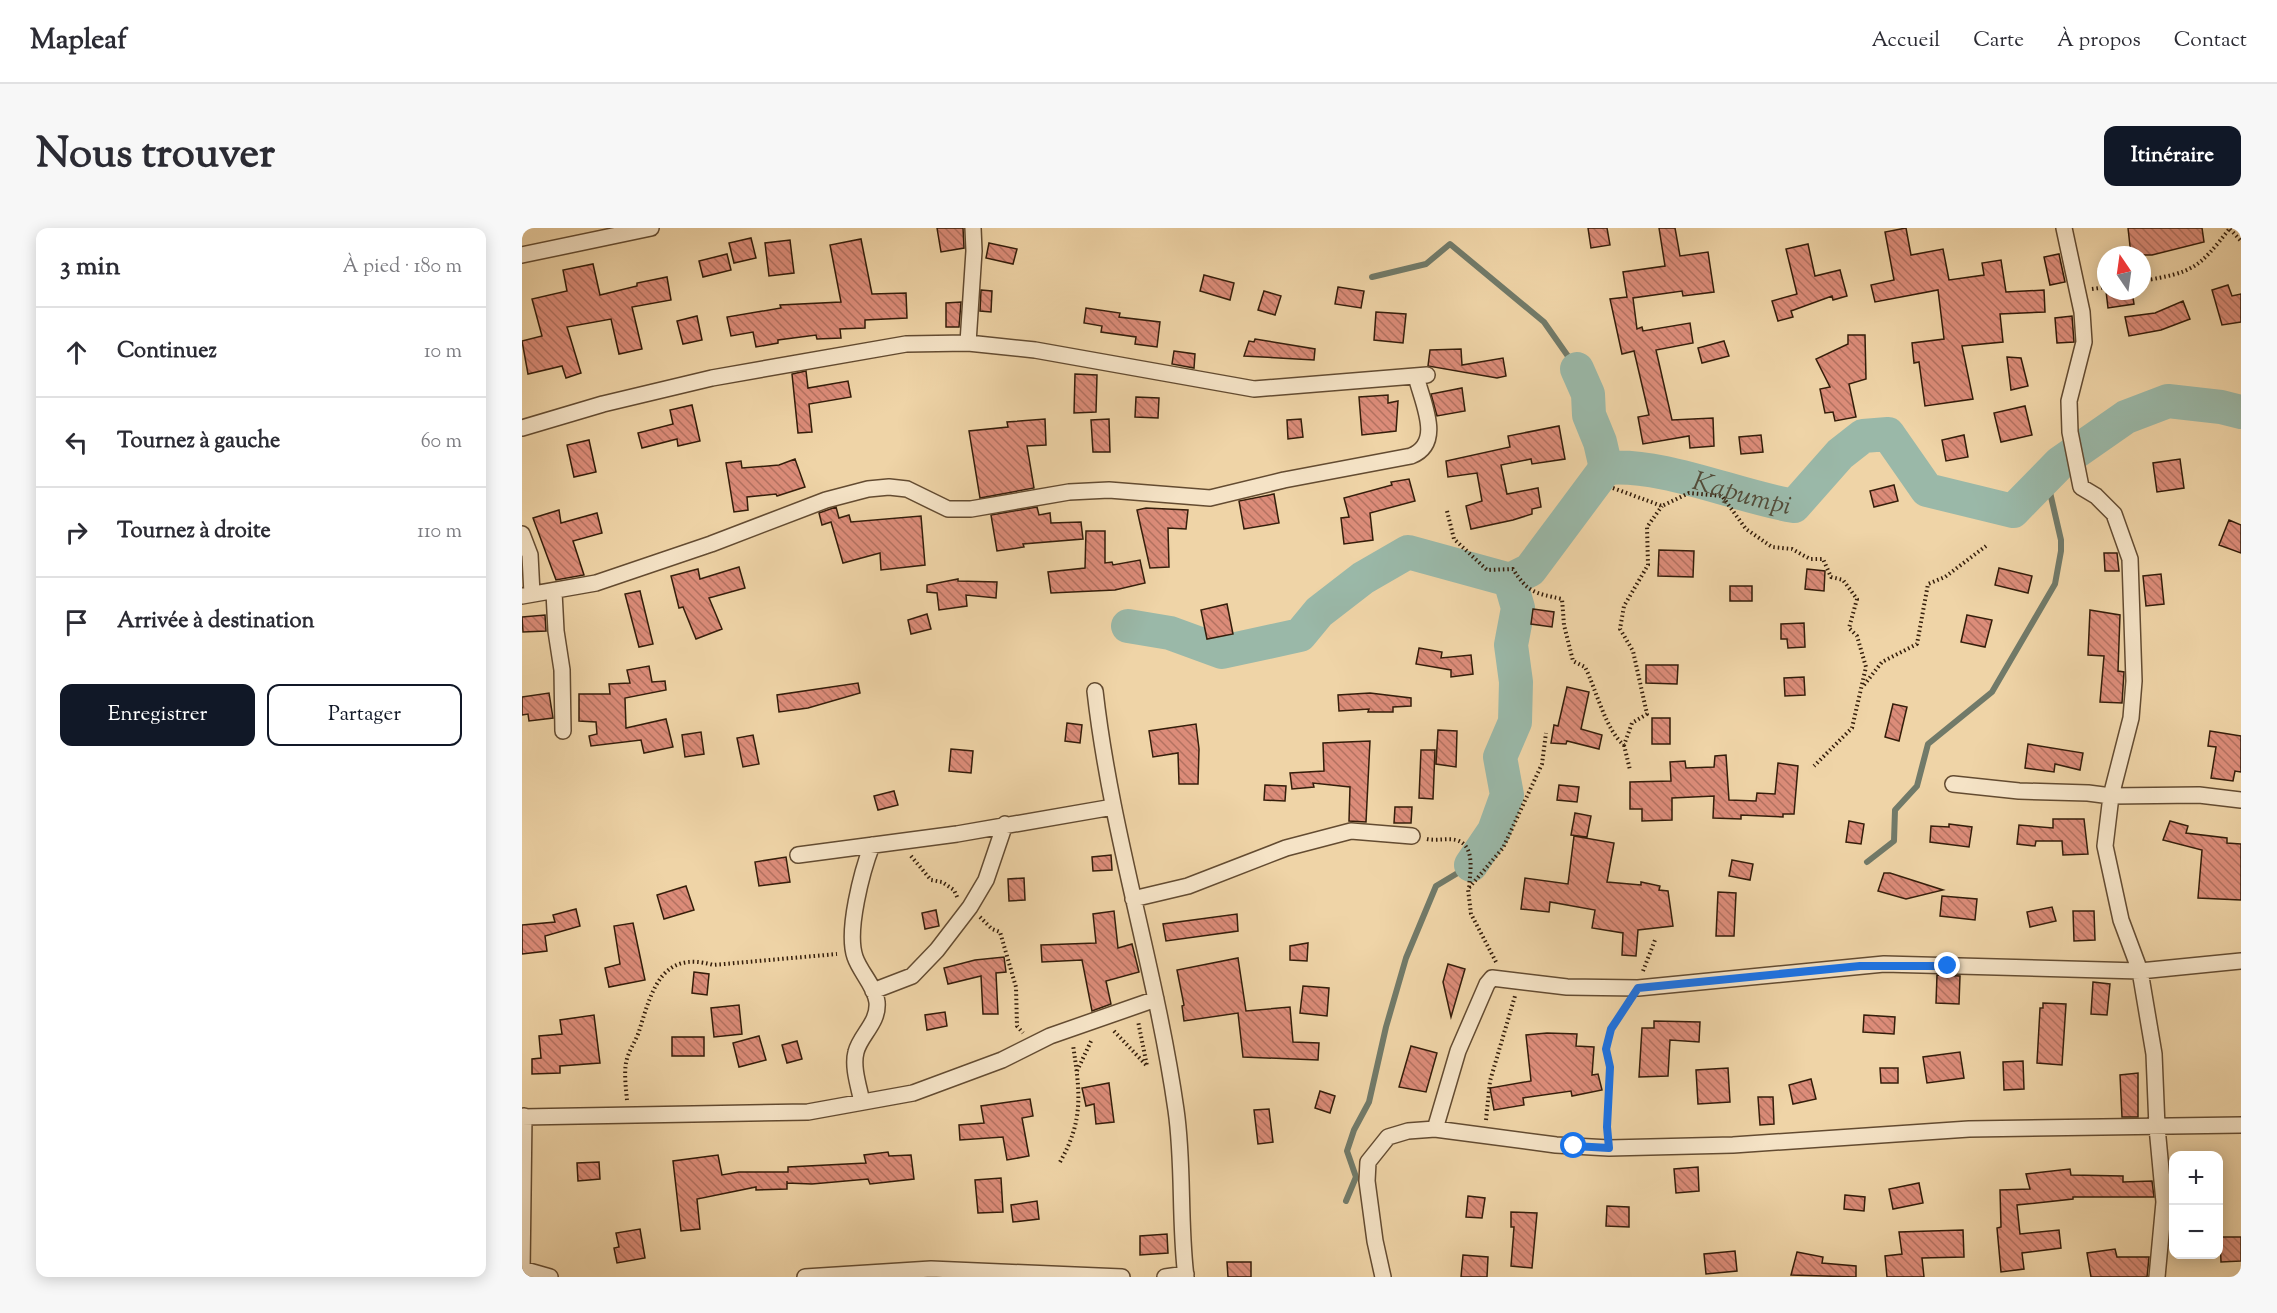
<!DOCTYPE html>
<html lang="fr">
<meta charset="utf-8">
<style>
:root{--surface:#fff;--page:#f7f7f7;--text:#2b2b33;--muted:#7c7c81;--line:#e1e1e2;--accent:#111827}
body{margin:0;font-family:"Sorts Mill Goudy",serif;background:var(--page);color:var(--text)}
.controls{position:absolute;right:18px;bottom:18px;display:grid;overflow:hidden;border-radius:12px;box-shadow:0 3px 15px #0003}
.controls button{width:54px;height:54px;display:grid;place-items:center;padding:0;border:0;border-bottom:2px solid var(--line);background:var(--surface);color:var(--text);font:30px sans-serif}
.compass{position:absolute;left:1575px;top:18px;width:54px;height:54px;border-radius:50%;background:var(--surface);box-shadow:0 3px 15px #0003;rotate:347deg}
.stop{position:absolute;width:18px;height:18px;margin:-14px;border:4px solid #1a73e8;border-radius:50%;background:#fff}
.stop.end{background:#1a73e8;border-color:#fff;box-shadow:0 2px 6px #0008}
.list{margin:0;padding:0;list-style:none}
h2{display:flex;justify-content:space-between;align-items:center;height:78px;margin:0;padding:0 24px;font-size:26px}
h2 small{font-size:20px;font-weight:400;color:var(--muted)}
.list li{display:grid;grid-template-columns:39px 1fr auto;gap:18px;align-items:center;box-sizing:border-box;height:90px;padding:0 24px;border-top:2px solid var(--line)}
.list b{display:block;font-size:22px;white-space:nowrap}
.list em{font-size:20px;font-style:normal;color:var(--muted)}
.actions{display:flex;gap:12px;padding:18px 24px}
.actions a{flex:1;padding:14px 0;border:2px solid var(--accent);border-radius:12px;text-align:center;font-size:21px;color:var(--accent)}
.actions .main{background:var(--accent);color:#fff}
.icon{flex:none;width:33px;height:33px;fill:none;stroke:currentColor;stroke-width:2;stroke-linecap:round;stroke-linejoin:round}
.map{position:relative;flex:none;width:1719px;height:1049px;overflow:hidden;border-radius:12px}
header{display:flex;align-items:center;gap:36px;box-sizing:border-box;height:84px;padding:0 30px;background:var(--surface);border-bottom:2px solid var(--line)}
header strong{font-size:28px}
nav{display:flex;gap:33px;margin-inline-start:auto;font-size:21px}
.intro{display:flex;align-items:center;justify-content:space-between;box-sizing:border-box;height:144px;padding:0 36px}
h1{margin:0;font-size:42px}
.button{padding:15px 27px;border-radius:12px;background:var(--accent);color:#fff;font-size:21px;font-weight:700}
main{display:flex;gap:36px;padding:0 36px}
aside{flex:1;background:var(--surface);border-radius:12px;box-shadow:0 3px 15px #0003}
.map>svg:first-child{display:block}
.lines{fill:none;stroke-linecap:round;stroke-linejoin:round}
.stream{stroke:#717a69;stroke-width:6}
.river{stroke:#9ab8a8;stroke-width:34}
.building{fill:url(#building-back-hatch);stroke:#341d0a;stroke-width:1.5}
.minor-casing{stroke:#634b31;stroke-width:18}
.path{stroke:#341d0a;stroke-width:4;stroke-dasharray:1.5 3;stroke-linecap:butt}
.minor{stroke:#f5e3c6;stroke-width:15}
.route{stroke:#1a73e8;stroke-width:8}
.labels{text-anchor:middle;stroke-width:4.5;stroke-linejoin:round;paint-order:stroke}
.water-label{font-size:27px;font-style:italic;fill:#534c39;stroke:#f5e3c6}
</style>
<header>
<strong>Mapleaf</strong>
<nav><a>Accueil</a><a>Carte</a><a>À propos</a><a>Contact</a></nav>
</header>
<div class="intro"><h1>Nous trouver</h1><a class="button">Itinéraire</a></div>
<main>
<aside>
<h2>3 min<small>À pied · 180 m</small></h2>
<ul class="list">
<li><svg class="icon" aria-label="ahead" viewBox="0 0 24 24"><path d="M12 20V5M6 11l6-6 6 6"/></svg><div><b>Continuez</b></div><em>10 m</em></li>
<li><svg class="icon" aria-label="left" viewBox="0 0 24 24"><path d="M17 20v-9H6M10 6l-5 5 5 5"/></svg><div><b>Tournez à gauche</b></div><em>60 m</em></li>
<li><svg class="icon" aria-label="right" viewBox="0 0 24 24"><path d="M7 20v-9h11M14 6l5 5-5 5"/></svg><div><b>Tournez à droite</b></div><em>110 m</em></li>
<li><svg class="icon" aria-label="arrive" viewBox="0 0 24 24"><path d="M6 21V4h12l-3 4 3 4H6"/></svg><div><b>Arrivée à destination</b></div></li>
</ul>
<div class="actions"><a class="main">Enregistrer</a><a>Partager</a></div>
</aside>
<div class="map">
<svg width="1719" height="1049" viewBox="0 0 1719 1049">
<defs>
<pattern id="building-back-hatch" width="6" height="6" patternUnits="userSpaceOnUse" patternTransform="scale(1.5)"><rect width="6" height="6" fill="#dc8c79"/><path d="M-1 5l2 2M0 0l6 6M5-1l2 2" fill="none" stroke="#b37261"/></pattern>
</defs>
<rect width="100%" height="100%" fill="#efd4a7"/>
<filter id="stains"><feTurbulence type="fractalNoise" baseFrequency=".00333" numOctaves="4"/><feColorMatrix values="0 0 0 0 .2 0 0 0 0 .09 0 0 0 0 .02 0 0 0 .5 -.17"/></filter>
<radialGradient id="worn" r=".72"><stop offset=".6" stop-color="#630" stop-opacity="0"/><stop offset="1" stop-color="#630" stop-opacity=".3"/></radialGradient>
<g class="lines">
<!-- stream -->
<path class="stream" d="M850 49 904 36 928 16 1022 94 1055 141
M1345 634 1372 613 1373 582 1395 558 1406 516 1470 464 1533 356 1539 323V312L1524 247
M824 973 834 949 825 923 832 902 847 874 864 799 884 730 914 658 949 637"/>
<!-- river -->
<g class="river">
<path id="s1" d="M1055 141 1066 166 1067 187 1078 214 1084 240C1142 235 1213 268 1272 278L1318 226 1341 208 1366 206 1405 262 1491 283 1538 235 1604 189 1646 173 1699 179 1719 184"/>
<path d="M606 398 648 405 700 424 778 407 797 384 841 350 886 324 988 352"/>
<path d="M949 637 972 603 985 567 978 529 993 494 994 454 989 417 996 380 988 352 1008 342 1084 240"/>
</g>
</g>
<!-- building -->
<path class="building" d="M415 0H441L442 20 419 24Z
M1066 0H1085L1088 17 1069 20Z
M1137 0H1153L1158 28 1186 24 1192 64 1161 68 1160 63 1111 70 1115 101 1120 99 1121 103 1168 95 1171 115 1134 122 1150 192 1191 190 1192 218 1168 220 1167 208 1121 216 1116 189 1127 187 1112 123 1100 126 1088 71 1105 69 1101 44 1143 38Z
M1384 0 1389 27 1421 21 1427 52 1462 47 1460 35 1479 32 1484 64 1522 62 1523 84 1478 86 1481 114 1440 118 1451 171 1403 178 1397 134 1392 135 1390 115 1422 111 1416 62 1353 74 1349 57 1372 52 1363 4Z
M1606 0H1680L1682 14 1630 27H1609Z
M229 10 234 30 212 35 207 15Z
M339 11 350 66 384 65 385 90 343 92V100L318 101 319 110 295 111 294 107 256 112V115L234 119 231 104 209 108 205 89 259 80 258 77 319 74 308 17Z
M268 12 272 45 247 48 243 15Z
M467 15 495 21 491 36 464 30Z
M1286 16 1293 48 1318 42 1325 68 1311 72 1310 68 1269 83 1271 89 1256 93 1250 73 1275 66 1264 21Z
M205 26 209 42 181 49 177 33Z
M1537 26 1543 54 1528 57 1522 29Z
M71 36 78 67 115 58V55L145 49 149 72 110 79 120 121 97 126 89 91 45 99 59 145 44 150 40 138 6 146 0 113 20 108 10 71 45 63 41 42Z
M682 47 712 55 708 72 678 63Z
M1706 57 1710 68 1719 66V94L1700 97 1690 62Z
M816 59 842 63 839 80 813 76Z
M459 62 470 63 469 84 458 83Z
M742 63 759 68 753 87 736 82Z
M1584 63H1610L1612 76 1586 80Z
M1661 73 1668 91 1639 102 1607 108 1603 89 1633 85Z
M439 74 437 99H424V75Z
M564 80 598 85 597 89 638 94 635 119 613 116 614 109 579 104 580 98 562 95Z
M854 84 884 86 881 115 852 112Z
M175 88 180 112 161 116 155 93Z
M1550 88 1552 114 1535 115 1533 90Z
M1326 107H1343L1344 151 1327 156 1334 189 1313 193 1311 184 1303 185 1298 161 1308 159 1294 131 1326 116Z
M733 111 793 121 792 132 722 128 727 113 732 114Z
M1202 113 1207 128 1180 135 1176 120Z
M939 121 940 137 981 130 984 148 975 150 906 138 908 122Z
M652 123 673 126 672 140 650 136Z
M1485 129 1499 130 1506 158 1489 162Z
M284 143 286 160 326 153 329 169 287 176 290 204 276 205 270 146Z
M553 146 575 147 574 184 552 185Z
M940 160 943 183 915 188 909 166Z
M866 167V175L876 173 874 203 840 207 837 169Z
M614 169 637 170 636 190 613 189Z
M170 177 178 213 156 218 155 211 120 220 116 205 151 196 148 182Z
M1503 178 1510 207 1479 214 1472 185Z
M523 191 524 217 505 218 512 260 458 270 447 203 486 199 485 194Z
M587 191 588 224H571L569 192Z
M779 191 781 209 766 211 765 192Z
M1037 198 1043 231 1010 236 1009 231 979 237 985 266 1016 260 1019 279 1010 281V286L991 292 949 301 944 278 960 273 955 245 926 249 924 233 988 219 986 208Z
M1239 207 1241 224 1219 226 1217 209Z
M1442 207 1446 229 1424 233 1420 212Z
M67 212 74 244 52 249 45 217Z
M273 231 283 259 255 268 254 266 225 269 226 282 212 284 204 235 219 233 220 240 257 237Z
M1658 231 1662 260 1635 264 1631 235Z
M887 251 893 273 848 285 851 312 822 316 819 290 827 289 822 270 870 257 869 254Z
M1372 257 1376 273 1352 279 1348 263Z
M752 266 757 295 722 301 717 273Z
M314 279 317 290 327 287 329 294 399 288 403 337 359 342 358 325 321 335 309 294 300 297 297 285Z
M515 279 517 287 528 285 529 295 559 294 561 311 501 316 502 319 475 323 469 287Z
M624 280 666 282 664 301 646 300 647 339 628 340 615 282Z
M37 282 39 295 75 285 80 305 51 313 62 347 34 352 11 290Z
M1707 292 1719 297V325L1697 317Z
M564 303H583V335L590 334 591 337 618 332 623 355 593 362 529 365 526 344 563 340Z
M1137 322 1172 323 1171 349 1136 348Z
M1582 325H1595L1597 343H1583Z
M217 339 223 360 187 370 200 401 174 411 161 379 157 380 149 348 176 341 178 351Z
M1477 340 1510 348 1506 365 1473 357Z
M1285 341 1303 343 1302 363 1283 361Z
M1639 346 1642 376 1624 378 1621 348Z
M436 351V353L475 354 474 370 444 367 445 378 417 382 415 365 405 364V357Z
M1208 358H1230V373H1208Z
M118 363 131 416 117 419 103 366Z
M705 376 711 406 685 411 679 382Z
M1011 381 1032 384 1030 399 1009 396Z
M1568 382 1598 387 1596 443 1602 444 1600 475 1578 474 1582 428 1566 427Z
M405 386 409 401 389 406 386 392Z
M23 387 24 403 1 404 0 389Z
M1445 387 1470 392 1463 419 1439 414Z
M1282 395 1283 419 1266 420 1265 411H1259V396Z
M897 420 920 424 919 430 949 427 951 446 929 449V442L894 436Z
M1124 437H1156L1155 456 1124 455Z
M127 438 130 454 143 453 144 462 103 470 104 500 144 491 151 519 122 525 119 512 69 518 67 508 75 506 74 494 57 493V466H88L87 456 108 455 105 442Z
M1282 449 1283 467 1263 468 1262 450Z
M336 455 338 465 286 480 257 484 255 467Z
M1045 459 1067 464 1059 501 1080 507 1077 521 1045 513 1044 516 1029 515 1032 497 1036 498Z
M27 465 31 490 7 493 6 486 0 487V469Z
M848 465 889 470V478L871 479V484H846L847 481 817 483 816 467Z
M1371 476 1385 479 1377 513 1363 509Z
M1130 490H1148V516H1130Z
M545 495 560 497 558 515 543 513Z
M674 496 677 521 676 556H657L656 525 631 529 627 503Z
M916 502 935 503 934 539 914 536Z
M1688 503 1719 508V544L1713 543 1711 553 1689 550 1694 519 1686 518Z
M179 504 182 526 163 529 160 507Z
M231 507 237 536 221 539 215 510Z
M848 513 844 594 827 593 828 559 791 555 792 559 770 561 768 545 802 543 801 515Z
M1506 516 1561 525 1558 542 1533 536 1532 544 1503 540Z
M429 521 451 523 449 545 427 543Z
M899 522H913L911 571 897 570Z
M1204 527 1207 572 1234 573 1235 565 1253 566 1256 535 1276 538 1272 586H1261V589L1219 587V591L1191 590 1192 568 1150 570V592L1120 593V581H1108V554L1149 553 1148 534 1163 533 1164 540 1192 539 1193 528Z
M743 557 764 558 763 573 742 572Z
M1037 557 1057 559 1055 574 1035 572Z
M372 563 376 577 356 582 352 568Z
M873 579H890L889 595H872Z
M1053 585 1069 588 1065 609 1049 607Z
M1531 591H1562L1566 626 1541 627 1540 613H1514L1513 618 1495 616 1497 597 1531 600Z
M1327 593 1342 596 1339 616 1324 614Z
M1648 593 1666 598 1664 605 1705 610V615L1719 616V672L1676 670 1680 622 1641 612Z
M1427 596 1450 599 1447 619 1408 614 1409 598 1427 599Z
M1052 608 1092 615 1085 654 1119 657V654L1138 658 1137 662 1146 663 1151 698 1116 702 1114 728 1100 727 1101 705 1070 700 1073 682 1028 674 1027 684 999 681 1003 650 1046 656Z
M589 627 590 642 571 643 570 629Z
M264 629 268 654 237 658 233 634Z
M1210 632 1231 636 1228 652 1207 648Z
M1362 645H1368L1421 662 1384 671 1356 663Z
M502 650 503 672 487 673 486 651Z
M164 658 172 682 142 691 135 667Z
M1196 664 1214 665 1212 708H1194Z
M1420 668 1455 671 1453 692 1418 688Z
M1530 679 1534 693 1508 699 1505 684Z
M54 681 58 698 23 708 25 723 0 726V697L33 694 31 687Z
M414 682 417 698 403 701 400 685Z
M592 683 596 720 610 716 617 744 584 753 589 776 570 783 560 732 520 734 519 717 574 715 571 686Z
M1551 683H1572L1573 712 1552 713Z
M715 686 716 703 644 713 641 696Z
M111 695 123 752 87 759 83 740 98 736 92 698Z
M786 715 785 733 768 732V718Z
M482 729 484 744 474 745 476 786H461L459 748 426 756 422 740 453 732Z
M716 730 724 783 768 779 771 814 797 815 796 832 721 829 716 785 662 793 660 778 662 777 655 742Z
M926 736 943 741 929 789 921 754Z
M172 744 187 746 185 767 170 765Z
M1415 747 1438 748 1437 776 1414 775Z
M1571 754 1588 756 1585 787 1569 786Z
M781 758 807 760 805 788 778 785Z
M1521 775 1544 776 1540 837 1515 835 1518 780H1521Z
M217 777 220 806 192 809 189 780Z
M423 784 425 798 405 802 403 787Z
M72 787 78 835 38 838V845L10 846V831L19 830 17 808 40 806 38 792Z
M1342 787 1373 789 1372 806 1341 804Z
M1132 793 1178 794 1177 814 1148 812 1146 848 1117 849 1120 800H1132Z
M1025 805 1055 806 1054 818 1072 819 1070 847 1076 846 1080 862 1050 868 1049 863 1001 870 1002 877 972 882 968 860 1009 853 1004 807Z
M237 808 244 832 217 839 211 815Z
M150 809H182V828H150Z
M275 813 280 831 265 835 260 817Z
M889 818 915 825 904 864 877 859Z
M1438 824 1442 850 1405 855 1401 829Z
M1501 833 1502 861 1482 862 1481 834Z
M1206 840 1208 874 1176 876 1174 842Z
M1358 840H1376V855H1359Z
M1616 845V889H1600L1598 847Z
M1289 851 1294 871 1271 876 1267 857Z
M587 855 592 894 574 896 572 876 564 878 560 860Z
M798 863 813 868 808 885 793 880Z
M1236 869H1251L1252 896 1238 897Z
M508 871 511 888 500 890 507 928 485 932 481 909 438 912 437 897 462 895 459 878Z
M747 881 751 914 736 916 732 882Z
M366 924 367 928 389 927 392 951 348 956 346 951 290 956 265 955V953V961L234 962V959L175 971 178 1001 159 1003 151 933 196 927 200 947 217 944H266V939L344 935 342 927Z
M77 934 78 951 56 953 55 935Z
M1176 939 1177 963 1154 965 1152 941Z
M1548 941 1549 947 1601 948V954L1630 953 1632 969H1551V971L1495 977 1498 1006 1537 1002 1539 1020 1500 1025 1502 1041 1479 1044 1475 1000 1479 999 1478 962 1508 961 1504 946Z
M479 950 481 984 456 985 453 952Z
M1397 955 1401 975 1371 981 1367 961Z
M1323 967 1343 969 1342 983 1322 981Z
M946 968 963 970 960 990 944 989Z
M515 973 517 991 491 994 489 977Z
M1085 978 1107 979V999L1084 998Z
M989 984 1015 985 1010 1040 989 1038 992 999H989Z
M118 1001 123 1030 95 1035 92 1020 97 1019 94 1005Z
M1441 1002 1442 1029 1400 1030 1402 1049H1365L1363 1028 1380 1026 1377 1004Z
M645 1006 646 1025 618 1027V1008Z
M1698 1009H1719V1033L1699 1034Z
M1593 1021 1595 1029H1627L1625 1049H1569L1565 1025Z
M1213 1023 1215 1043 1184 1046 1182 1026Z
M1275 1024 1301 1029 1300 1035 1334 1038V1049L1269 1047Z
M941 1027 966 1029 965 1049H939Z
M705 1034H729V1049H706Z"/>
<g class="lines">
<!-- minor casing -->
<g class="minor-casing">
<path id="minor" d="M1542 0 1560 84 1562 114 1547 173 1548 204 1559 259 1574 268 1592 286 1608 331 1612 453 1609 490 1589 568 1583 618 1599 692 1618 743 1632 826 1635 899 1642 974 1635 1049
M0 27 129 0
M446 115 452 23 451 0
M0 200 81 176 190 150 384 116 446 115 513 122 732 161 905 147
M0 306 8 327 10 366
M32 364 34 403 40 442 41 503
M0 368 74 355 189 316 304 272 346 261 367 259 385 261 426 281H449L547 264 587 262 688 270 762 252 889 228C922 215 900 174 894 148
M573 463C589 605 634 741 654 882 662 937 657 993 664 1049
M1431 556 1497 563 1566 565 1589 568 1677 567 1719 572
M276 627 435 606 591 579
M611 671 666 658 764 620 829 603 890 608
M351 763 390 748 415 722 448 679 464 652 483 596
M340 874C337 859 330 839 334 824 338 807 357 795 355 774 353 758 338 744 333 729 324 703 340 643 350 617
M0 889 286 884 391 865 480 832 528 808 634 771
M913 901 936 823 965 756 970 750 1045 759 1116 760 1362 736 1618 743 1719 733
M0 1041 28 1049
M0 1044 2 888
M283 1049 409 1041 600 1049
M643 1049 664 1046
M861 1049 853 1013 845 953 846 934 866 909 886 903 913 901 1034 917 1087 920 1211 917 1447 901 1719 897"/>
</g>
<!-- path -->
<path class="path" d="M1708 1 1719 13
M1620 53C1672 44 1676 41 1708 0
M1570 61 1584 59
M1091 260 1140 278 1167 265 1200 268 1224 301 1250 319 1270 321 1288 331H1301L1309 349 1321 352 1335 371 1327 400 1335 408 1344 439 1330 500 1292 538
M925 283 932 311 965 342 991 341C1006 365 1013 365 1040 371L1042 397 1051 433 1063 439C1074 461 1084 503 1102 517L1110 495 1125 486 1111 423 1098 401 1102 378 1126 337 1125 299 1140 278
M1342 457 1360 434 1395 416 1406 356 1423 349 1464 318
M1102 517 1108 542
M905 611C915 613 925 610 934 612 954 617 948 645 947 659
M389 628 409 652 420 654 432 662 436 671
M458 689 470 701 478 704 494 759 495 798 501 805
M974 734 949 686 946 661 981 620 1020 536 1024 505
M1121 743 1133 712
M592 803 625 838 616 793
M555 843 570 811
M105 872C104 861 102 846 104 835 106 823 115 812 118 800 130 762 140 722 191 737L315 726
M964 892 968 853 993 768
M1086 904 1088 839 1084 821 1089 801 1108 775
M538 934C562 892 558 864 551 817"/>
<!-- minor -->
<use href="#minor" class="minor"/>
</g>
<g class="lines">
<!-- route -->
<path class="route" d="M1052 918 1087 920 1085 899 1088 839 1084 821 1089 801 1116 760 1338 738H1426"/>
</g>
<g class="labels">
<!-- water labels -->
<g class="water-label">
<text dy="9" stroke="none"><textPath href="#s1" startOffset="243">Kapumpi</textPath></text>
</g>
</g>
<rect width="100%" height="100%" filter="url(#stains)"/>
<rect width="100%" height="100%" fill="url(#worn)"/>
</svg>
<div class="controls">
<button>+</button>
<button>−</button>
</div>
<svg class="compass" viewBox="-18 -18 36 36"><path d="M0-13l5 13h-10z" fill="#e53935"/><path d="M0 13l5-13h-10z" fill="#7c7c81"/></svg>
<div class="stop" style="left:1052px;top:918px"></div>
<div class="stop end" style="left:1426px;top:738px"></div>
</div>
</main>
